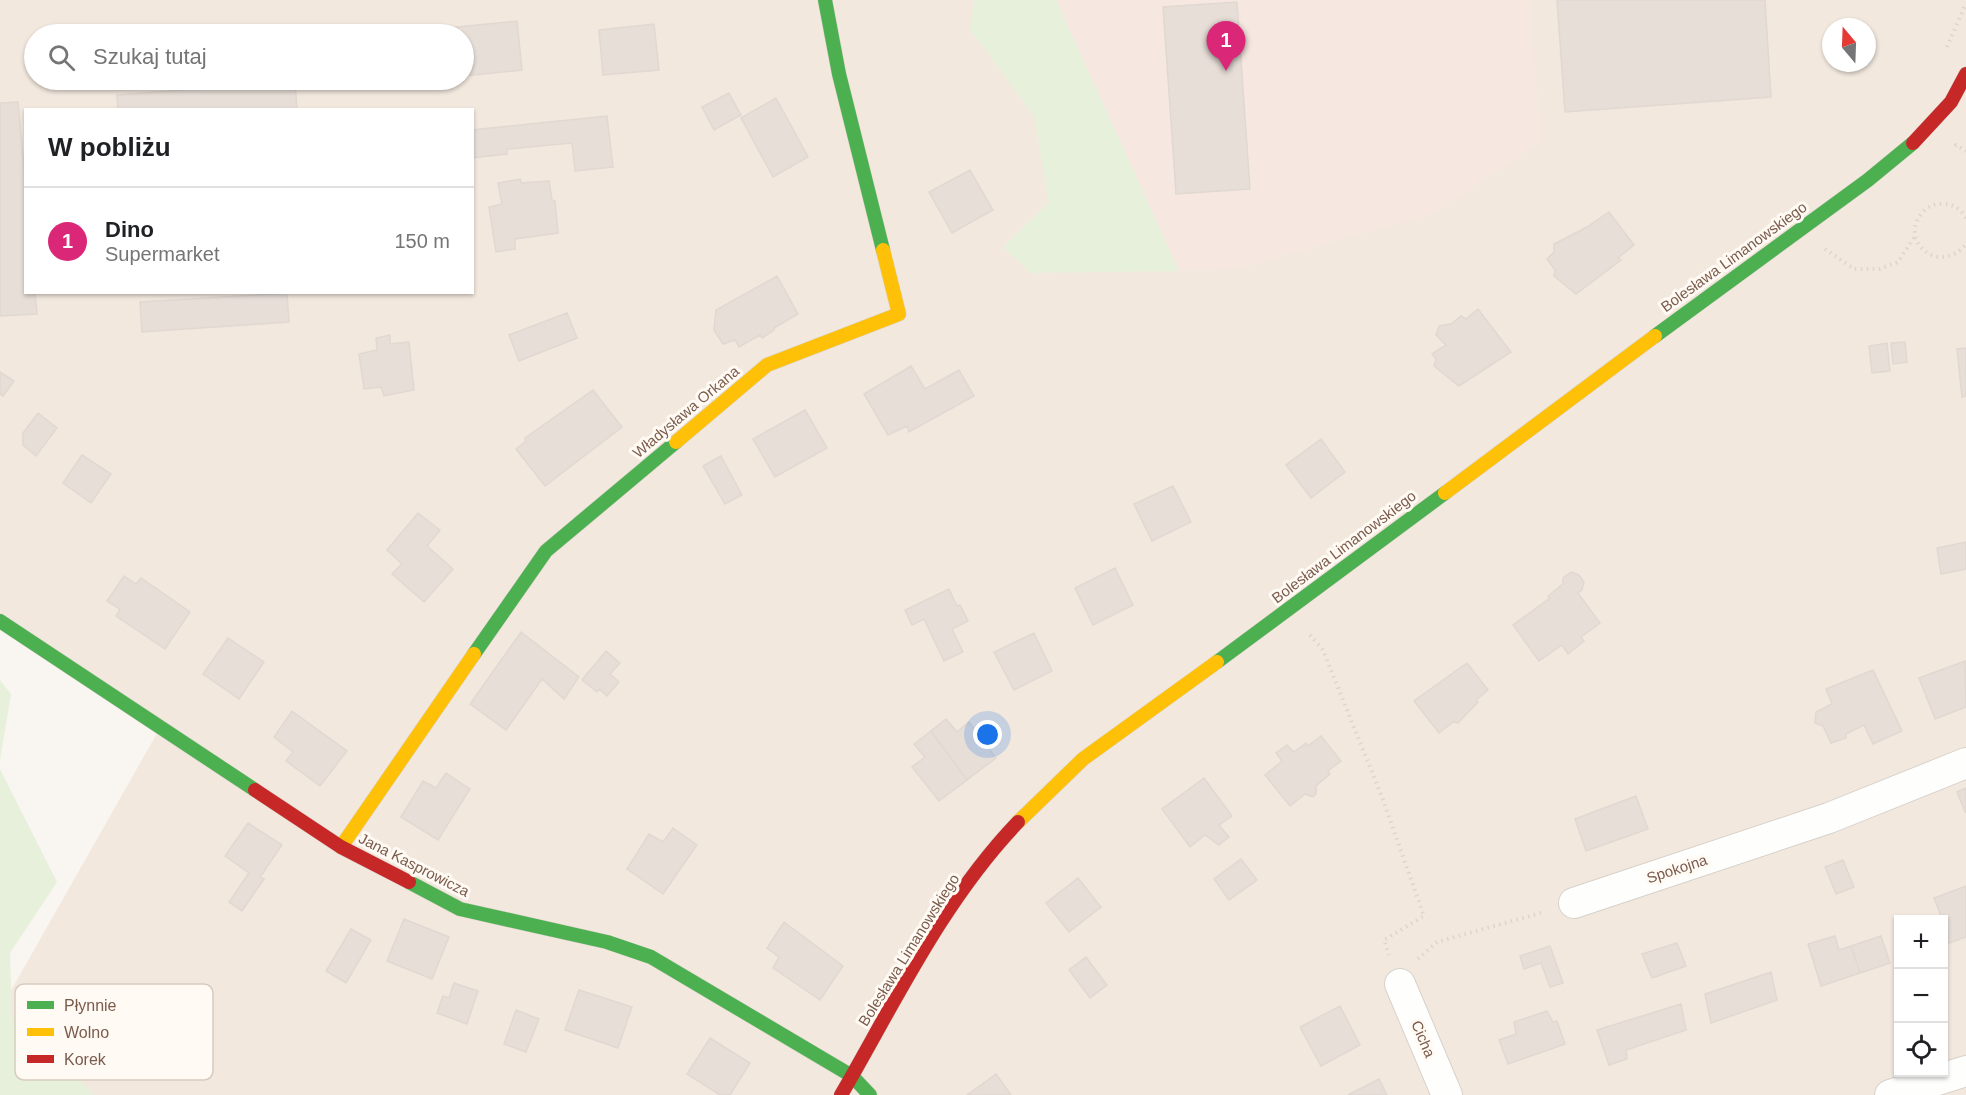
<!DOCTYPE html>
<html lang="pl">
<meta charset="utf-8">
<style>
:root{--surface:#fff;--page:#f2f2f2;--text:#202124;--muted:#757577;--line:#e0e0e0;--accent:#db2777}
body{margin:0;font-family:Helvetica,sans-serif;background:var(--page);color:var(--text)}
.controls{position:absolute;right:18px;bottom:18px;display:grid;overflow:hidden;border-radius:0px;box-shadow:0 2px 4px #0004}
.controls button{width:54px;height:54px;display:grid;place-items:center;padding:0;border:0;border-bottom:2px solid var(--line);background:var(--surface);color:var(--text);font:30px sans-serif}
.compass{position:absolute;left:1822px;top:18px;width:54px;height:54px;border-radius:50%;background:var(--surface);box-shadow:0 2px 4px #0004;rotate:341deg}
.you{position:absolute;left:988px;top:735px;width:21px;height:21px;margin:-15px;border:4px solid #fff;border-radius:50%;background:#1a73e8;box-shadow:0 0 0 9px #1a73e833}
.badge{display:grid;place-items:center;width:39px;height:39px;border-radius:50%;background:var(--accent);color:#fff;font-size:20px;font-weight:700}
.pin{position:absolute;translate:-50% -50px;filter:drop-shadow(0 2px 3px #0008)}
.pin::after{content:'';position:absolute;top:32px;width:21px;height:18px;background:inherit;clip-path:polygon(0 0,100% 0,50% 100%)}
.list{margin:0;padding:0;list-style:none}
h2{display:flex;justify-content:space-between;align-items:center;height:78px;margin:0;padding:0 24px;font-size:26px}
h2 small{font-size:20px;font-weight:400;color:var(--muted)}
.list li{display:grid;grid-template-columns:39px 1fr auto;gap:18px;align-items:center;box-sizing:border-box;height:108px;padding:0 24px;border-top:2px solid var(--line)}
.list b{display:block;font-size:22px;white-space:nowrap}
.list p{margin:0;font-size:20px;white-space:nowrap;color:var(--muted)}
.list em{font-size:20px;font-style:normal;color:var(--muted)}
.icon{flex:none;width:33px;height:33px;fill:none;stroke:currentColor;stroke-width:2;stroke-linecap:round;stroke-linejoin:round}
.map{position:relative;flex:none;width:1966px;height:1095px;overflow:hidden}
.search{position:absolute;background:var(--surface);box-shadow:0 2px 4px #0004;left:24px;top:24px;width:450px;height:66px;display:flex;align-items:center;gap:15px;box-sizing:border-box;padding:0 21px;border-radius:33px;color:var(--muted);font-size:22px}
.panel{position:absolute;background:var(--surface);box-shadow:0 2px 4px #0004;left:24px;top:108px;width:450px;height:186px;border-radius:0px}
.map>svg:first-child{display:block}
.residential{fill:#f2e8de;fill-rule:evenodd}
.commercial{fill:#f6e8e1}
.green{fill:#e7f0db}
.building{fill:#e6ded7;stroke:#e2d8d2;stroke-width:1.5}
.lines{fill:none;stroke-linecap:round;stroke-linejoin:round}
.street-casing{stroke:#d7d1cb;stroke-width:32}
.fast-casing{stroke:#d9d2cb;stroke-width:15}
.slow-casing{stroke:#d9d2cb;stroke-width:15}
.jam-casing{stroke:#d9d2cb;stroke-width:15}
.path{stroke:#dcd5d0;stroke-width:4;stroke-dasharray:1.5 4.5;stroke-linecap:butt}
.street{stroke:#fefefd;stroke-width:30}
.fast{stroke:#4caf50;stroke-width:14}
.slow{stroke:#ffc107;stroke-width:14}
.jam{stroke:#c62828;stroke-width:14}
.labels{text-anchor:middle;stroke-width:6;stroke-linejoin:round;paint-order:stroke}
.street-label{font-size:15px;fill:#7a5c4d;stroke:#fffaf3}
.key{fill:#fffaf3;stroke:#d7cbc1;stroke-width:1.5}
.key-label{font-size:16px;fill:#7a5c4d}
</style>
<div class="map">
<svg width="1966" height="1095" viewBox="0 0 1966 1095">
<rect width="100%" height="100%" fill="#f9f5f0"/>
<!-- residential -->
<path class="residential" d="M0 0H1966V1095H79L0 1010 160 728 0 621ZM1831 27H1867V63H1831ZM34 34H464V80H34ZM26 110H472V292H26ZM1898 920H1944V1072H1898Z"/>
<!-- commercial -->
<path class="commercial" d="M1056 0H1529L1541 142 1434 213 1233 270 1179 271Z"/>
<!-- green -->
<path class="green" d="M974 0H1056L1179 271 1031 273 1003 247 1049 202 1034 116 970 29Z
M0 680 11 694 0 760Z
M0 769 57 882 10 953 12 1016 95 1095H0Z"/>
<!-- building -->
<path class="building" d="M1557 0H1765L1771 97 1565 112Z
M1237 2 1250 189 1176 194 1163 7Z
M517 21 522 70 464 76V34H438L437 29Z
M654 24 659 70 603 75 599 30Z
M295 82 297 110H118L117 95Z
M729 93 741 115 714 130 702 107Z
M776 98 808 157 773 177 741 118Z
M18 102 26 188V292H35L37 314 0 316V103Z
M607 116 613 167 575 171 572 143 507 149V154L472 158V130Z
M970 170 993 210 952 233 929 192Z
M520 179 521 183 549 181 552 200 555 201 558 233 515 239V249L496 252 489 207 502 204 498 183Z
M1609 212 1634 245 1618 258 1621 260 1576 294 1554 276 1555 270 1547 259 1554 252V244L1587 227Z
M777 276 798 314 774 328V330L762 338 760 335 739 347 735 340 723 344 714 330 716 310Z
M287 293 289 322 142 332 140 302Z
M1478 309 1511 352 1459 386 1434 366 1436 359 1432 354 1446 345 1436 335 1439 326 1451 324 1461 316 1466 319Z
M567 313 577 338 519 361 509 335Z
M390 335V344L409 342 414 390 384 396 381 387 364 389 359 354 377 350 376 338Z
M1905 342 1907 362 1893 364 1891 343Z
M1887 343 1890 371 1872 373 1869 346Z
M1966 348V396L1962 397 1957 349Z
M911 366 925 389 959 370 974 396 909 432 907 426 888 435 864 394Z
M0 372 14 381 3 396 0 394Z
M593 390 622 427 545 486 516 449 526 441 525 438Z
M805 410 827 448 775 477 753 439Z
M38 413 57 428 36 456 23 445V433Z
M1321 439 1345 472 1311 498 1286 465Z
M82 455 111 474 91 503 63 483Z
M721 456 742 495 725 504 703 466Z
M1173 486 1191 522 1152 541 1134 504Z
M418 513 440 530 427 546 453 569 424 602 392 574 402 564 387 550Z
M1966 542V569L1941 574 1937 548Z
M1115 568 1133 605 1093 625 1075 588Z
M1571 572 1579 575 1584 582 1582 590 1578 593 1600 623 1581 637 1584 641 1568 654 1562 645 1539 661 1513 625 1550 598 1548 596 1563 584V578Z
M124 576 136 584 141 578 190 612 165 649 116 616 120 609 107 601Z
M949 589 957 606 960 605 968 621 952 629 963 652 944 661 924 619 912 625 905 610Z
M521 632 579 677 564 699 542 679 506 730 470 704Z
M1034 633 1052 671 1014 690 994 652Z
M228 638 264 662 239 699 203 674Z
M606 651 620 663 610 674 619 682 607 696 599 689 597 692 582 680Z
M1965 661 1966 707 1935 719 1919 678Z
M1467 663 1488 690 1476 700 1478 702 1458 723 1453 722 1439 733 1414 701Z
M1873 670 1902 731 1873 744 1864 725 1846 734V738L1831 743 1823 726 1815 723 1816 712 1832 704 1826 689Z
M292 711 347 751 320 786 286 761 293 752 274 737Z
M946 719 957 732 969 722 996 758 967 780 931 731Z
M931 731 967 780 939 801 912 767 925 757 914 744Z
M1321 736 1341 761 1328 771 1330 774 1316 786V794L1313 797 1305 794 1290 806 1265 775 1282 761 1276 753 1287 745 1294 752 1306 743 1308 746Z
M446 773 470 789 438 840 401 817 423 781 436 788Z
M1204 778 1232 816 1219 825 1229 837 1219 845 1205 835 1190 847 1162 809Z
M1966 788V812H1965L1957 792Z
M1636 796 1648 829 1586 851 1575 819Z
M248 823 282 845 260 877 264 879 242 911 229 902 249 873 225 856Z
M673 828 697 845 663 894 627 869 649 834 663 842Z
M1241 859 1257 880 1229 900 1214 879Z
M1843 860 1854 887 1836 894 1825 867Z
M1078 878 1101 907 1069 932 1046 903Z
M1966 886V937L1944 945V920L1932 919 1941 916 1934 898Z
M404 919 449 937 432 979 387 961Z
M784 922 843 966 820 1000 773 968 779 957 767 948Z
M351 929 371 940 346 983 326 971Z
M1835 936 1839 950 1851 946 1860 973 1821 986 1808 944Z
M1881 936 1890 963 1860 973 1851 946Z
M1677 943 1686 966 1652 978 1642 954Z
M1550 946 1563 983 1550 987 1541 963 1524 969 1520 956Z
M1086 957 1107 985 1090 998 1069 970Z
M1771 972 1777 1000 1711 1023 1705 994Z
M454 983 478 991 467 1024 437 1013 443 996 449 998Z
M579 990 632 1007 618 1048 565 1030Z
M1681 1004 1686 1030 1626 1050 1627 1059 1609 1065 1597 1030Z
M1340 1006 1360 1045 1321 1066 1300 1027Z
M516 1010 539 1019 526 1052 504 1044Z
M1547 1011 1553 1022 1557 1021 1565 1044 1508 1064 1499 1040 1516 1034 1514 1022Z
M710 1038 750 1063 730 1095H720L687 1074Z
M996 1074 1011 1095H967Z
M1379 1079 1387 1095H1348Z"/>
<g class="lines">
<!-- street casing -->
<g class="street-casing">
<path id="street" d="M1574 903 1829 818 1966 763
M1400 984 1447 1095
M1890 1095 1966 1071"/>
</g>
<!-- fast casing -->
<g class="fast-casing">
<path id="fast" d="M825 0 839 74 883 250
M1655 336 1868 180 1913 143
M0 621 255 790
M474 654 546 551 676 442
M1217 662 1445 493
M409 882 460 909 607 942 651 957 852 1076 870 1095"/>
</g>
<!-- slow casing -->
<g class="slow-casing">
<path id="slow" d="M676 442 767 365 899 314 883 250
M1445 493 1655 336
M1018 822 1083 759 1217 662
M341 847 474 654"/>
</g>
<!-- jam casing -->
<g class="jam-casing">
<path id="jam" d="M1913 143 1951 102 1966 74
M255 790 341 847 409 882
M841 1095C895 1002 943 900 1018 822"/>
</g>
<!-- path -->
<path class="path" d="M1947 47 1966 3
M1955 146 1956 145 1966 151
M1966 218C1961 209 1953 204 1943 204 1934 203 1927 207 1922 213 1898 240 1939 277 1966 244
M1825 249 1854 269H1879L1898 262 1915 236
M1310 635 1323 650 1382 797 1424 916 1384 940 1389 955
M1418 959 1437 942 1544 912"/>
<!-- street -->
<use href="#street" class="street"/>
<!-- fast -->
<use href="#fast" class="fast"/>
<!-- slow -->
<use href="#slow" class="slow"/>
<!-- jam -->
<use href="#jam" class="jam"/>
</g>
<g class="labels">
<!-- street labels -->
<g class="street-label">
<text transform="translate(1734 257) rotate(-36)" y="5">Bolesława Limanowskiego</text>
<text transform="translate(686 412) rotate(-40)" y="5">Władysława Orkana</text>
<text transform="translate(1344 547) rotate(-37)" y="5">Bolesława Limanowskiego</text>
<text transform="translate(414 865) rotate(27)" y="5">Jana Kasprowicza</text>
<text transform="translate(1677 869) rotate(-18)" y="5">Spokojna</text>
<text transform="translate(909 950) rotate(-58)" y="5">Bolesława Limanowskiego</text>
<text transform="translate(1423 1039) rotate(67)" y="5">Cicha</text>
</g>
</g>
<!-- legend -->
<rect x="15" y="984" width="198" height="96" rx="9" class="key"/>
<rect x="27" y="1001" width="27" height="8" fill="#4caf50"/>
<rect x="27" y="1028" width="27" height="8" fill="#ffc107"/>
<rect x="27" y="1055" width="27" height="8" fill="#c62828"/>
<g class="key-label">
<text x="64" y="1011">Płynnie</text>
<text x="64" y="1038">Wolno</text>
<text x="64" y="1065">Korek</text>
</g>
</svg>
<div class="controls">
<button>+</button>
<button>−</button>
<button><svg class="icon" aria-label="locate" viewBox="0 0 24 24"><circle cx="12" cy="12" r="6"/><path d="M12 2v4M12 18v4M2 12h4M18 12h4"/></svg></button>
</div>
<svg class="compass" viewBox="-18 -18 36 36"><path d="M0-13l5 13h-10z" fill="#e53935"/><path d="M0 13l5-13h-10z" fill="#757577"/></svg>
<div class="you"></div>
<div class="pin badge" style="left:1226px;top:71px">1</div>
<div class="search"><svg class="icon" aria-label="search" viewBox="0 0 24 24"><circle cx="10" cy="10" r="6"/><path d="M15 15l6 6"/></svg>Szukaj tutaj</div>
<section class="panel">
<h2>W pobliżu<small></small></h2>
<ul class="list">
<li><span class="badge">1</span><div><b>Dino</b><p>Supermarket</p></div><em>150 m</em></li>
</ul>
</section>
</div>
